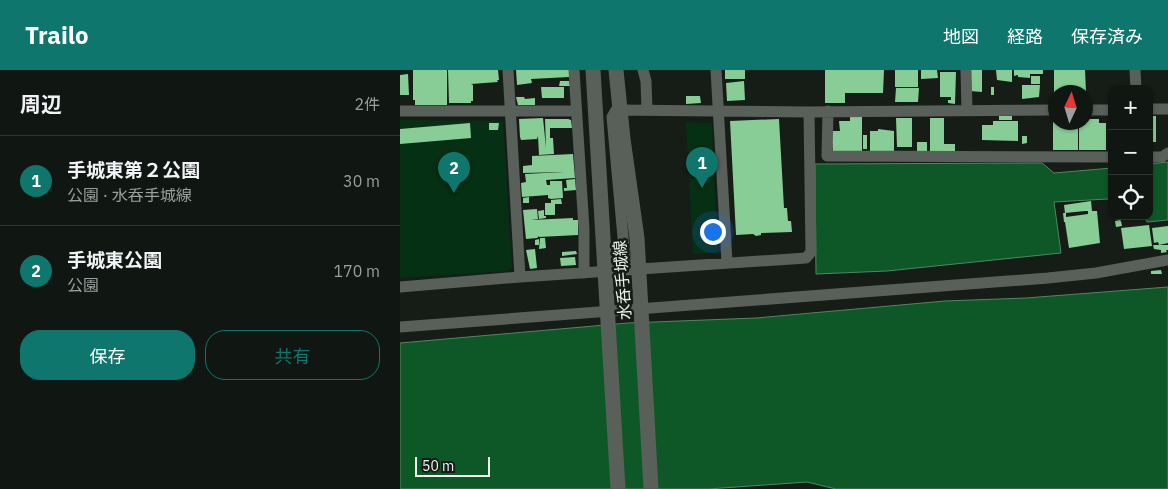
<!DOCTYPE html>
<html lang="ja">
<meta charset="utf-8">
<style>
:root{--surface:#101611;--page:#191f1a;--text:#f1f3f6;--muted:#9c9f9f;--line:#303531;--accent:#0f766e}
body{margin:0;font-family:"IBM Plex Sans","Noto Sans JP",sans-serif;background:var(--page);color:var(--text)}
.controls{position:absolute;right:15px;top:15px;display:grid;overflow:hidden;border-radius:10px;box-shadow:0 1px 4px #0004}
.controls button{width:45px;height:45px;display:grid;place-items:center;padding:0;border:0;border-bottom:1px solid var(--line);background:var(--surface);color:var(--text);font:25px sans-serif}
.compass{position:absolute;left:648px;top:15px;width:45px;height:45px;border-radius:50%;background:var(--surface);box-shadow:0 1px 4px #0004;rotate:4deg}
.scale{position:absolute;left:15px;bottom:12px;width:75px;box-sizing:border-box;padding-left:5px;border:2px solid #eef3ef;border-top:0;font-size:14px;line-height:18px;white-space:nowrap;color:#eef3ef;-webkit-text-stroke:4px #161d17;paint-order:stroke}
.you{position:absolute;left:312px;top:161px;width:18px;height:18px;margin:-12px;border:4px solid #fff;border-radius:50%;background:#1a73e8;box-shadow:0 0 0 8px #1a73e833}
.badge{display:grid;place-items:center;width:32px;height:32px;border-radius:50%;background:var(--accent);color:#fff;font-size:16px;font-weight:700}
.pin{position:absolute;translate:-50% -41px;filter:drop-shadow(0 1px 2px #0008)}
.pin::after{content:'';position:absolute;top:26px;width:18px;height:15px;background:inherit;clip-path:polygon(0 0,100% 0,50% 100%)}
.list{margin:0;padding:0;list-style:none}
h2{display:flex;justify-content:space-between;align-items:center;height:65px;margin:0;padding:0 20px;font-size:21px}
h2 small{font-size:16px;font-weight:400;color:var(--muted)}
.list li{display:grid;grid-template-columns:32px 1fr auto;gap:15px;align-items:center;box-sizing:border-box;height:90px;padding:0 20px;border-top:1px solid var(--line)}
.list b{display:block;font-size:19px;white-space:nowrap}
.list p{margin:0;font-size:16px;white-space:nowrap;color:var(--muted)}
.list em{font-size:16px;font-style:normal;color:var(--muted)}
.actions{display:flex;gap:10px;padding:15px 20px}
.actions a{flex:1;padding:11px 0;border:1px solid var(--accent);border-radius:20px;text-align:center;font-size:18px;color:var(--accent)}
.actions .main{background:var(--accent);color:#fff}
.icon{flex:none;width:28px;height:28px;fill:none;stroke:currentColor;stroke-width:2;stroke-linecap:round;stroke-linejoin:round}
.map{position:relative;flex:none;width:768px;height:419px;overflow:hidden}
header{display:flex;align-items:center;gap:30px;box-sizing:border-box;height:70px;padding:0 25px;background:var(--accent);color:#fff}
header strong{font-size:24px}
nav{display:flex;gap:28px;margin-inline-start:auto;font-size:18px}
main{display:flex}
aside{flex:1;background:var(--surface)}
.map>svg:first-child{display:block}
.green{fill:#063013}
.water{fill:#0e5827;stroke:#518663}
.building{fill:#88cd95}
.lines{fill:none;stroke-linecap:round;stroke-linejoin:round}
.minor{stroke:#586059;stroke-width:11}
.secondary{stroke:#586059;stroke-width:15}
.labels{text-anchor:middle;stroke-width:5;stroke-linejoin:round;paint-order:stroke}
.street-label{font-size:16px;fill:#eef3ef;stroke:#161d17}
</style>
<header>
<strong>Trailo</strong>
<nav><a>地図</a><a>経路</a><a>保存済み</a></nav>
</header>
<main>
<aside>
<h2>周辺<small>2件</small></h2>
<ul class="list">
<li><span class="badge">1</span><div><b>手城東第２公園</b><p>公園 · 水呑手城線</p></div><em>30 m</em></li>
<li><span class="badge">2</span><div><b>手城東公園</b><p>公園</p></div><em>170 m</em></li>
</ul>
<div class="actions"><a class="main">保存</a><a>共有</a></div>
</aside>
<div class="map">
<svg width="768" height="419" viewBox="0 0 768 419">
<rect width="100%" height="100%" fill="#161d17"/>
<!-- green -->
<path class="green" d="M0 50 103 51 112 198 107 201 0 208Z
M286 52 312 53 317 182 293 184Z"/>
<!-- water -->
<path class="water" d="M768 92V150L747 152 744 146H749V94Z
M642 93 654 103 712 98V133L707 129 654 132 661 183 487 201 416 204 415 94Z
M768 217V419H436L407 412 308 419H0V273L228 253 356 248 545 231 626 228Z"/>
<!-- building -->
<path class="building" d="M13 0H47V35H15V30H13Z
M48 0H98L99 10H97L98 12 71 14 73 15V31H71V33H49Z
M116 0H169V7L131 9 132 13 117 15Z
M325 0H345V9H325Z
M425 0H484L483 23H445V33H425Z
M495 0H518V17H495Z
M521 0H537L538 8 521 9Z
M571 0H582V22L570 21Z
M596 0H612V12L597 10Z
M614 0H643V4H630V8L618 7V5L614 6Z
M654 0H685L686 22H656V27H654Z
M540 2H556L555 34 548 33V30H551V27H540Z
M8 4 9 25H0V5Z
M631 6H640V14H631Z
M160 11H169L170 16H159Z
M344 11 345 30 327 31 326 13Z
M622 15H640L639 27 622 29Z
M141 17H164V28H142Z
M591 17H594V25H591Z
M496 18H519L518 32H495Z
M286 26H300L301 33 286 34Z
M116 27H124L125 29 135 28V35H118Z
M599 46H612V50H599Z
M749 46H756V72H749Z
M450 47H462V82H433L431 61H440L439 51H450Z
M653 47H656V52H678V80H653Z
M143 48 146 78 145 49H168L171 50 172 58H150V68H153L154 84 139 85 138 66 137 69 121 70 120 67 119 49Z
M496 48H512V77H497Z
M530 48H544V74H555V81H530Z
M379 49 384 138H387L388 151H391L392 162 361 163V165L356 166 353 164 336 165 330 51Z
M686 49H699V53H706V80H679V52H686Z
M593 51H618V71L582 70V55H593Z
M70 53 71 68 0 74V59Z
M89 53H99L98 60H89Z
M478 59 494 61V81L470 82V61H478Z
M463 65H467V79H463Z
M622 66H627V73L622 74Z
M517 72H527V82L517 81Z
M173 84 175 108 146 110 147 115H150V111H162L163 128 151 129 148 128V125L122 127 121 113 126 112 125 104 164 102 123 103V96L132 95V86Z
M175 109 176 120 164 121V118H167L166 110Z
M129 127V133H123V128Z
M161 129 162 134H155V145H145V133H151V130Z
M691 131 692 141H697L700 173 669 178 665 152H664L663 143H666V147L688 144V141H685L665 143 664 135Z
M137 139 138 149 131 150 173 148V150H178V165L139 167V166L137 168 126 169 123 140Z
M144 140V146H146V148L139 149 138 141Z
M720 146H743V147L720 150Z
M720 150 721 151 722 156 716 157 715 151Z
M749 155 752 176 724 179 721 158Z
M768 156V173L759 175 758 172 754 173 752 158Z
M140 168H145L146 178 139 179Z
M139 169V175H135V170Z
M753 175H768V180H766L767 182 761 183V180L754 179Z
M135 179 137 198 130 199 126 180Z
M176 181 177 184 162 186V182Z
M175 187 176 195 161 196 160 188Z
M761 200 762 204H751V201Z"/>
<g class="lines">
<!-- minor -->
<path class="minor" d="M108 0 120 207
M174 0 184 159V203
M243 0 246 11 247 40
M316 0 327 192
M566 0 567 40
M735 0 736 19
M749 39H768
M686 40H712
M0 41H176
M428 41 427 86 712 87
M749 87H762L768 83
M226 200 212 47 216 40 409 42 656 40
M0 217 120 207 406 188 411 182 409 42
M0 257 648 208 696 203 768 190"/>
<!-- secondary -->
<path class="secondary" d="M193 0 218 419
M216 0 223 69 237 168 251 419"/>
</g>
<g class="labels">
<!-- street labels -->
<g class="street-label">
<text transform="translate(222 210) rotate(-94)" y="6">水呑手城線</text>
</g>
</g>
</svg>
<div class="controls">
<button>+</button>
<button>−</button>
<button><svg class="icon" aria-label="locate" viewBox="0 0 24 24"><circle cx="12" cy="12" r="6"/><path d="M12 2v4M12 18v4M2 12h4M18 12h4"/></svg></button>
</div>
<svg class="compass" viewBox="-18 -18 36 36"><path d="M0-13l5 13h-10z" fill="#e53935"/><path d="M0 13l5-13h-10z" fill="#9c9f9f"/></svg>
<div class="scale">50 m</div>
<div class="you"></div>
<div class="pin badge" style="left:302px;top:118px">1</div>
<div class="pin badge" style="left:54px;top:123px">2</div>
</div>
</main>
